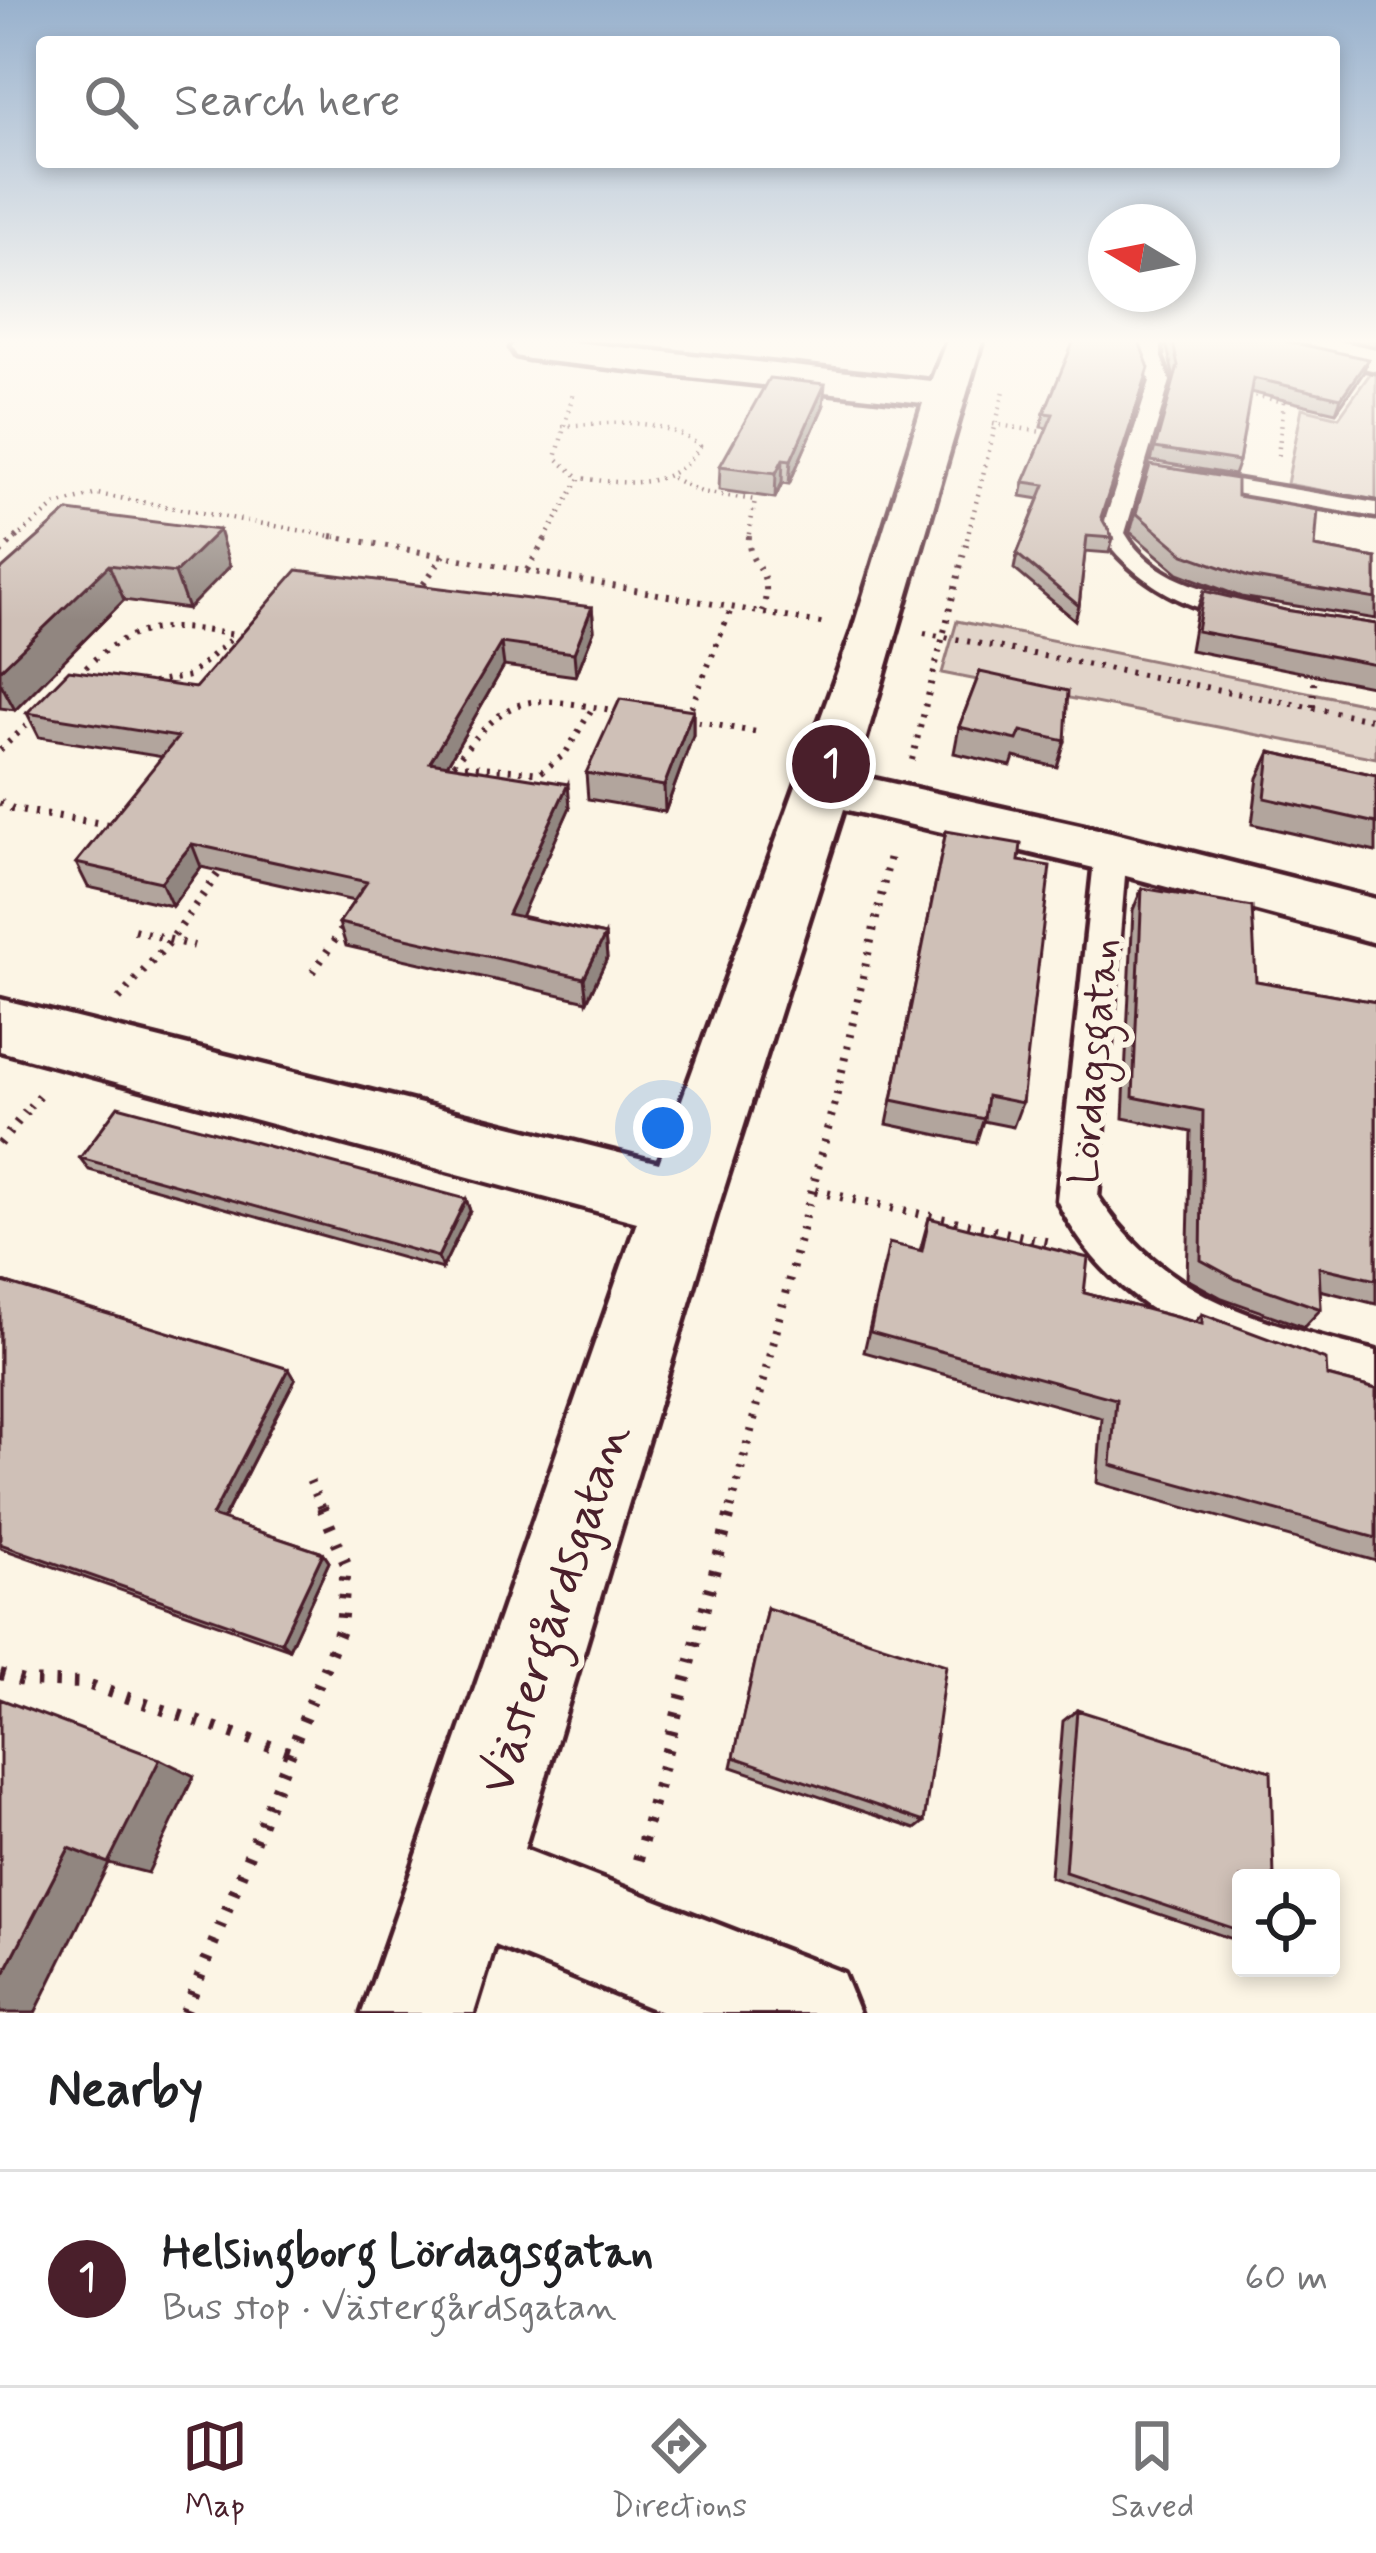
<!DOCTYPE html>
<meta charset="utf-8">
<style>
:root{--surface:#fff;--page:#f6f6f6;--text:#202124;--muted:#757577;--line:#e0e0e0;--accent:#4a1f2b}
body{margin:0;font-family:Mynerve,sans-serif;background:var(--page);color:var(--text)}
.controls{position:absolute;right:36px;bottom:36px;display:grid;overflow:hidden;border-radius:12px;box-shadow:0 6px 18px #0003}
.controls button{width:108px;height:108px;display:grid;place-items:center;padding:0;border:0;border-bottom:3px solid var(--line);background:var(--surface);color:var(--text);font:60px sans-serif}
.compass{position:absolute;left:1088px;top:204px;width:108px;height:108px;border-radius:50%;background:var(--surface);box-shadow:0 6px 18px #0003;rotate:280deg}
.you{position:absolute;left:663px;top:1128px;width:42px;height:42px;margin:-30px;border:9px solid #fff;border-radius:50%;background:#1a73e8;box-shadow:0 0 0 18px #1a73e833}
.badge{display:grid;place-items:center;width:78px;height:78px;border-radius:50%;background:var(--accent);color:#fff;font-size:39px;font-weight:700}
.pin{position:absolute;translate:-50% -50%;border:6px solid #fff;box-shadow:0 3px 12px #0006}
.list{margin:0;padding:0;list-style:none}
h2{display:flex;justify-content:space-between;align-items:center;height:156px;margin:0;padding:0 48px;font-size:51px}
h2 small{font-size:39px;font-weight:400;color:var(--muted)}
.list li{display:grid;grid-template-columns:78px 1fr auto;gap:36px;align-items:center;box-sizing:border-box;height:216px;padding:0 48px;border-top:3px solid var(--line)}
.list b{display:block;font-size:45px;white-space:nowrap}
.list p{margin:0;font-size:39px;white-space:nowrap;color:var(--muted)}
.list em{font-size:39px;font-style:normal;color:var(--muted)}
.icon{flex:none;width:66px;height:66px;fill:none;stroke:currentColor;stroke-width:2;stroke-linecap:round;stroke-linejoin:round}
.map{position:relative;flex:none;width:1376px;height:2013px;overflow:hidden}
.search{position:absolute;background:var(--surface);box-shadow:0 6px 18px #0003;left:36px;right:36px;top:36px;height:132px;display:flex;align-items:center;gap:30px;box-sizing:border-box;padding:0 42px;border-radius:12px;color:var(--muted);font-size:45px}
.sheet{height:372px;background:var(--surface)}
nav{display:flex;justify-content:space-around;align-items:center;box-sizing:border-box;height:168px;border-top:3px solid var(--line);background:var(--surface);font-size:33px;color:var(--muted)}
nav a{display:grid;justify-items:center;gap:6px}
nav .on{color:var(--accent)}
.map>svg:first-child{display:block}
.green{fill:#e2d5ca;stroke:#967a7a;stroke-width:3}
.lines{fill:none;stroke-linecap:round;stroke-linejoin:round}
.lane-casing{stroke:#4a1f2b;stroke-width:9}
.street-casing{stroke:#4a1f2b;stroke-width:9}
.path-far4{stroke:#4a1f2b;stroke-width:4.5;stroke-dasharray:1.5 6;stroke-linecap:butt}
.path-far3{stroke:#4a1f2b;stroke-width:6;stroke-dasharray:3 8;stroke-linecap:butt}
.path-far2{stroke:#4a1f2b;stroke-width:8;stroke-dasharray:3 9;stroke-linecap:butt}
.path-far1{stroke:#4a1f2b;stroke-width:9;stroke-dasharray:3 10;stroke-linecap:butt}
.path{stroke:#4a1f2b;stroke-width:12;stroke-dasharray:4.5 14;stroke-linecap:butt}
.lane{fill:#fcf5e5;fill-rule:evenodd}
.street{fill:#fcf5e5;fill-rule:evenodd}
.wall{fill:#b2a59d;stroke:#4a1f2b;stroke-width:3}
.shaded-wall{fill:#918680;stroke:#4a1f2b;stroke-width:3}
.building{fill:#cfc0b7;stroke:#4a1f2b;stroke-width:3}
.labels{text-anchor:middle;stroke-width:12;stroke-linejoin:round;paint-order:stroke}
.street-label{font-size:42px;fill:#4a1f2b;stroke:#fcf5e5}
.near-street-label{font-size:51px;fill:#4a1f2b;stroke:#fcf5e5}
</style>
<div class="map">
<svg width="1376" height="2013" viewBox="0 0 1376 2013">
<rect width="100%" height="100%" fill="#fcf5e5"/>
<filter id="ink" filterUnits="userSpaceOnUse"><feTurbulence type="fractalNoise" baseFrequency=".00833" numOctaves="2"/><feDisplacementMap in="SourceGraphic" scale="24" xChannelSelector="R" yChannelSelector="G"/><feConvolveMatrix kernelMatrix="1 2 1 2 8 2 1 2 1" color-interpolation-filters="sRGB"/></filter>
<g filter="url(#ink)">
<!-- green -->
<path class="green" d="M1372 371 1376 372V500L1287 484 1302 408 1339 417Z
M957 621 1376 706V758L942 673Z"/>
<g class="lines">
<!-- lane casing -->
<g class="lane-casing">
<path id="lane" d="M1141 338H1161V357L1170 381 1125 533C1153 580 1204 589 1254 602L1258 607 1254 612C1203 625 1126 576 1101 533L1150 381 1141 357Z
M1189 472 1376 503V517L1181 484 1178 479Z
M1111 841 1122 844 1127 852 1098 1197C1166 1301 1262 1322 1376 1351V1395C1250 1362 1117 1327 1057 1200L1095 852 1100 844Z"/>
</g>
<!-- street casing -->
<g class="street-casing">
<path id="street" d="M537 338 931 381 948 338H983L855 775 1111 832 1376 899V943L1111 872 844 809 720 1201 524 1849 843 1973 859 2013H663L495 1945 474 2013H362L637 1222 0 1051V999L659 1163 852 632 923 403 529 359 516 356 511 348 516 340Z
M1255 338H1323L1376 349V371L1260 345Z"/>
</g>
<!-- path-far4 -->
<path class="path-far4" d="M1240 392 1284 402 1278 456
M993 424 1055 434
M562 426C610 423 659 415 700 446 673 491 626 484 580 478
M672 478 701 492 755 500 748 539
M15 539 56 505 97 494 348 539
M545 539 580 478 556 458 574 390
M967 539 1004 391"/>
<!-- path-far3 -->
<path class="path-far3" d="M331 536 826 624
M749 536C746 570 777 566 762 612
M0 553 18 536
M527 570 547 536
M417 593 444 555
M924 633 1376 720
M78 675C136 615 171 625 248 637
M153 683 189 676 234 636
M1313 707 1315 666
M687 717 732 607
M687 720 756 732
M0 750 38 715
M912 760 968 536
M454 764 540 773 565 754 593 707
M447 773C514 686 521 696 625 712"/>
<!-- path-far2 -->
<path class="path-far2" d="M0 802 13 809 115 826
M134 930 194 946
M313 972 345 925
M119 999 171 940 224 865
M29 1107 40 1094
M834 1107 891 851"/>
<!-- path-far1 -->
<path class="path-far1" d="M0 1144 32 1104
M815 1191 1048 1242
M310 1481 322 1508
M731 1508 834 1104"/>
<!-- path -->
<path class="path" d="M0 1674 23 1681 84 1683 288 1752
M638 1860 732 1505
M185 2013 341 1628 346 1564 321 1505"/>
<!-- lane -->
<use href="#lane" class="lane"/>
<!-- street -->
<use href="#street" class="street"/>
</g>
<!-- wall -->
<path class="wall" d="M1165 338H1272L1363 373 1336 412 1250 392 1239 461 1234 475 1151 461 1174 379Z
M1342 338H1376V347Z
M1073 345 1101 518 1113 538 1109 553 1085 551 1079 606 1075 620 1014 569 1017 554 1039 499 1021 496 1024 482 1048 428 1041 427 1044 413Z
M823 407 789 484 782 483 775 498 719 490 720 466Z
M1150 465 1237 496 1315 547 1376 558V619L1241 597 1178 573 1130 532Z
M68 511 230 566 188 609 124 600 15 710 0 708V571Z
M1204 591 1285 610 1376 624V687L1190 650 1197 610Z
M592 607 594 630 576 676 504 666 447 765 570 807 521 916 605 935 607 958 587 1001 346 946 339 923 354 901 201 867 172 906 88 887 76 863 163 757 39 737 27 713 195 688Z
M980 672 1065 741 1057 767 1014 757 1011 766 954 753 959 727Z
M693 710V735L665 812 588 799 586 773Z
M1270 752 1376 775V852L1252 824 1258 778Z
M946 831 1019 861 1022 1103 1013 1127 983 1121 976 1143 887 1124Z
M1142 888 1256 981 1376 1002V1304L1320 1290 1321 1309 1304 1327 1222 1298 1187 1279 1191 1132 1123 1118 1133 910Z
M80 1158 466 1199 470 1211 442 1269 89 1170Z
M929 1218 1084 1293 1195 1322 1202 1314 1327 1376 1376 1389V1561L1097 1483 1102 1418 864 1352 884 1265 920 1251Z
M0 1281 295 1379 223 1520 323 1553 329 1562 289 1649 0 1548Z
M767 1608 924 1822 915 1829 732 1767Z
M1077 1710 1241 1878V1942L1050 1877 1063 1721Z"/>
<!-- shaded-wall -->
<path class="shaded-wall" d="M1368 359 1363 373 1336 412 1341 398Z
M825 384 823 407 789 484 791 460Z
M783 459 782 483 775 498 776 473Z
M219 530 230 566 188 609 175 573Z
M109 565 124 600 15 710 0 682V670Z
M592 607 594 630 576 676 574 653Z
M501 643 504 666 435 786 430 762Z
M693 710V735L665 812 664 786Z
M568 784 570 807 512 937 508 914Z
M192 844 201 867 172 906 161 882Z
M605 935 607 958 587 1001 584 978Z
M466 1199 470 1211 442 1269 438 1257Z
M289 1369 295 1379 220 1525 212 1516Z
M323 1553 329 1562 289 1649 281 1642Z
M160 1759 194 1776 148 1873 109 1863 35 2013H0V1981L69 1848Z"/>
<!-- building -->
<path class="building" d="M1075 338H1140V344L1149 368 1101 517 1113 538 1087 536 1079 606 1017 554 1045 485 1024 482 1053 414 1044 413Z
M1172 338H1272L1368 359 1341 398 1253 378 1239 461 1155 448 1178 366Z
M769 378 825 384 791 460 783 459 776 473 720 466Z
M1150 465 1237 479V496L1318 510 1315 547 1376 558V599L1248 577 1184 554 1136 513Z
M68 511 219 530 175 573 109 565 0 670V571Z
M297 570 592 607 574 653 501 643 430 762 568 784 508 914 605 935 584 978 339 923 367 882 192 844 161 882 76 863 178 737 27 713 69 670 195 688Z
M1204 591 1285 610 1376 624V665L1197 631Z
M980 672 1068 691 1065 741 1021 731 1017 740 959 727Z
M620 699 693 710 664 786 586 773Z
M1270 752 1376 775V823L1265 798Z
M946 831 1021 844 1019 861 1050 866 1022 1103 987 1096 984 1119 892 1100Z
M1142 888 1252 907 1256 981 1376 1002V1280L1319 1267 1321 1309 1236 1279 1201 1260 1203 1111 1133 1097Z
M118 1106 466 1199 438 1257 80 1158Z
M929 1218 1088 1258 1084 1293 1202 1324V1314L1326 1360 1327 1376 1376 1389V1538L1111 1465 1116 1399 870 1332 889 1243 922 1251Z
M0 1281 289 1369 212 1516 323 1553 281 1642 0 1544Z
M767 1608 946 1665 924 1822 734 1757Z
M0 1699 160 1759 108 1863 69 1848 0 1981Z
M1077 1710 1271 1771 1274 1878H1241V1931L1065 1872Z"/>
</g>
<!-- sky -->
<linearGradient id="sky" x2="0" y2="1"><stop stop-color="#98b1cd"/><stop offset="0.55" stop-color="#fefaf3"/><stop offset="1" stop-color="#fefaf3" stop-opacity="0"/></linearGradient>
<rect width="1376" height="620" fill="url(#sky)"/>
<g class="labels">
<!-- street labels -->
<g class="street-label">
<text transform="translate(1092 1061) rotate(-85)" y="15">Lördagsgatan</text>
</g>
<!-- near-street labels -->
<g class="near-street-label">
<text transform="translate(552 1608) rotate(-72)" y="18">Västergårdsgatan</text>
</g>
</g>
</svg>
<div class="controls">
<button><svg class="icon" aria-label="locate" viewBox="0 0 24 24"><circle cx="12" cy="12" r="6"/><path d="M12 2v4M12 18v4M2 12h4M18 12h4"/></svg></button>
</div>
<svg class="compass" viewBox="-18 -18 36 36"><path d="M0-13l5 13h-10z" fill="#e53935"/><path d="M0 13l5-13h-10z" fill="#757577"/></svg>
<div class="you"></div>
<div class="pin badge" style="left:831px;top:764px">1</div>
<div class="search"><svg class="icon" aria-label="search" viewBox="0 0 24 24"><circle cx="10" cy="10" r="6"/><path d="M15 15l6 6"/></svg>Search here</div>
</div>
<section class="sheet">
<h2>Nearby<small></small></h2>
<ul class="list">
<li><span class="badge">1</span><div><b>Helsingborg Lördagsgatan</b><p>Bus stop · Västergårdsgatan</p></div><em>60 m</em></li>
</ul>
</section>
<nav>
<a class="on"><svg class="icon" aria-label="map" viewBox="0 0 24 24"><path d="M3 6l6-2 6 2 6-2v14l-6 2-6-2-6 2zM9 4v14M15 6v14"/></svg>Map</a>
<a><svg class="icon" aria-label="directions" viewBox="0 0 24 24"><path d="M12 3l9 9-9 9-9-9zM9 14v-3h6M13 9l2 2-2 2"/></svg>Directions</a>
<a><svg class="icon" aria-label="saved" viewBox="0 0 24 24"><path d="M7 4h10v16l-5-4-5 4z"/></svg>Saved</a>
</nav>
